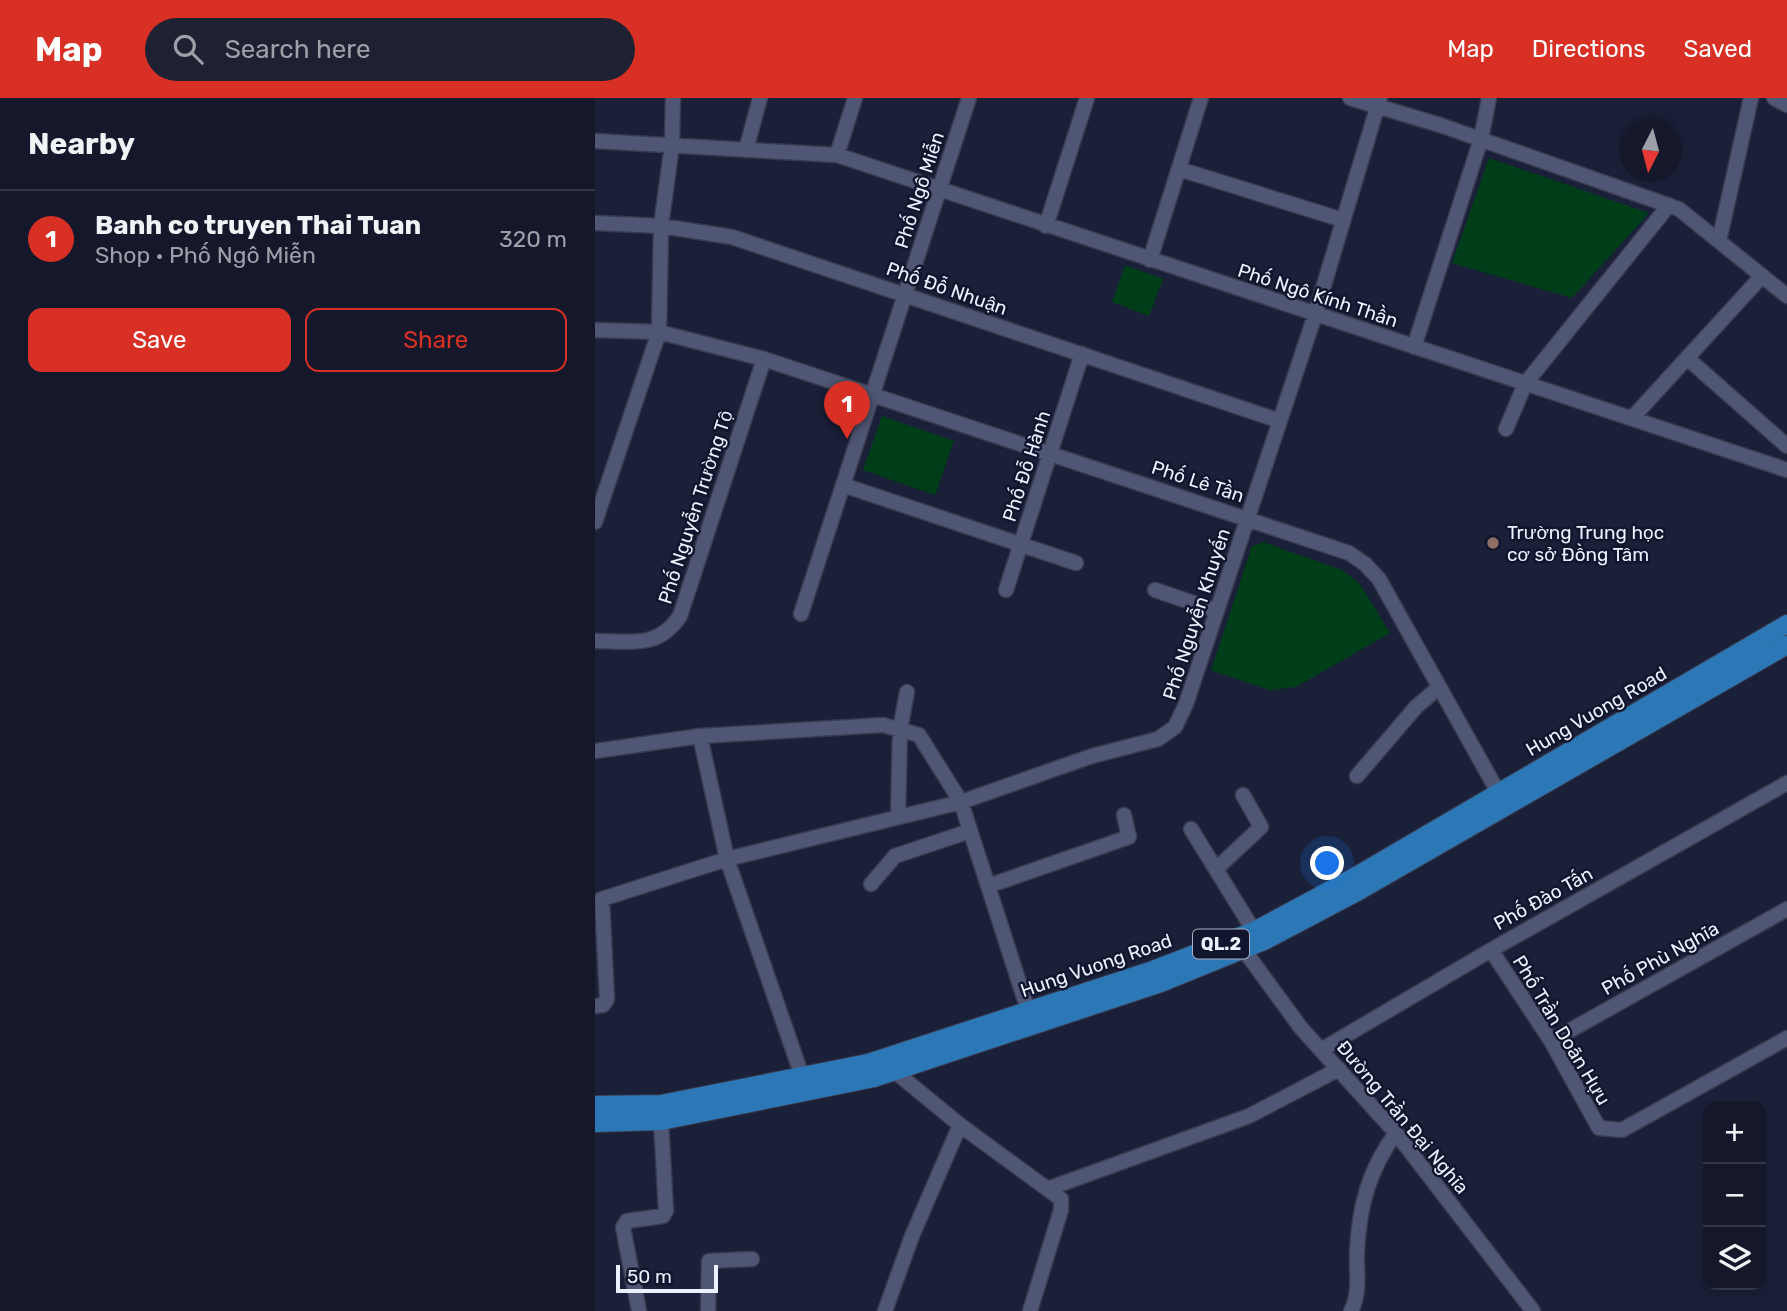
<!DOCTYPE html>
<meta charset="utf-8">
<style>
:root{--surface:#14182a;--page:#1d2132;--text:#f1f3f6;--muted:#9da0a8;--line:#333747;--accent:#d93025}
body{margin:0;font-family:Rubik,sans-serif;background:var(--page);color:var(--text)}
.controls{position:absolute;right:21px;bottom:21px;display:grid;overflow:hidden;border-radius:14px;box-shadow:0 4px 10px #0003}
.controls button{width:63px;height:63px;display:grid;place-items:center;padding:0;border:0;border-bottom:2px solid var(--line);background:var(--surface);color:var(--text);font:35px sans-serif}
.compass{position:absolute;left:1024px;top:21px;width:63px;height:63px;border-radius:50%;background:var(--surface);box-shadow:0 4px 10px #0003;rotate:186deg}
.scale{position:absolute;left:21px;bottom:18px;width:102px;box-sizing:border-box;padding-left:7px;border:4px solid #ecf1ff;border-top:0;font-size:19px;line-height:24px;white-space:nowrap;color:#ecf1ff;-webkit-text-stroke:5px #11162e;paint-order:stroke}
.you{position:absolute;left:733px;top:766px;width:24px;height:24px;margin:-18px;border:5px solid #fff;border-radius:50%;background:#1a73e8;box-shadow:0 0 0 10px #1a73e833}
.badge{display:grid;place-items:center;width:46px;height:46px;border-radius:50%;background:var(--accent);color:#fff;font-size:23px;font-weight:700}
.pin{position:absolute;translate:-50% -58px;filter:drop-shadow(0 2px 4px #0008)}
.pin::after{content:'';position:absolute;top:37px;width:24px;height:21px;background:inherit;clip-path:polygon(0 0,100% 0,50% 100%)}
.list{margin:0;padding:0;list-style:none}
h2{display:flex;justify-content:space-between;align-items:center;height:91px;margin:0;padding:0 28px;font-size:30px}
h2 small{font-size:23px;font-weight:400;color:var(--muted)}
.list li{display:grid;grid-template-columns:46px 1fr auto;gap:21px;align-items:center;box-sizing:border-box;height:98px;padding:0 28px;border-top:2px solid var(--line)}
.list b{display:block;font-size:26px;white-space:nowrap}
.list p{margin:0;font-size:23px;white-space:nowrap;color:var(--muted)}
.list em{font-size:23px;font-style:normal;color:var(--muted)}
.actions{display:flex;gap:14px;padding:21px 28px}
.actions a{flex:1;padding:16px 0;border:2px solid var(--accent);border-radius:14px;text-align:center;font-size:24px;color:var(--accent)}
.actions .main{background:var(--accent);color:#fff}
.icon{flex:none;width:38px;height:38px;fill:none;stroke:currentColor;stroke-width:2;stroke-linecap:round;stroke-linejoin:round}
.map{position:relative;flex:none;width:1192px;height:1213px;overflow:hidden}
header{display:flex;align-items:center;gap:42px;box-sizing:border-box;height:98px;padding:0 35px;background:var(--accent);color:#fff}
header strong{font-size:33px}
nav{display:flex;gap:38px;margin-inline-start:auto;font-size:24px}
.search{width:490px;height:63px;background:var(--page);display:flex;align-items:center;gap:18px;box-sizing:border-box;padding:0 24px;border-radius:38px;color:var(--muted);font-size:26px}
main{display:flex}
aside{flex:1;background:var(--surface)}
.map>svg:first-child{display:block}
.green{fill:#003e19}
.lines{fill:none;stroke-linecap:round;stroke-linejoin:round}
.minor-casing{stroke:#393b50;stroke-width:17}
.major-casing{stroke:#393b50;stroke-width:20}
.minor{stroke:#505774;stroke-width:14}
.major{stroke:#2c77b5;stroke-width:18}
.education-dot{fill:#8d6e63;stroke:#11162e;stroke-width:2.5}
.labels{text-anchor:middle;stroke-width:5;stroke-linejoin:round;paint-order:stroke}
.shield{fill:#11162e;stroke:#aaafc0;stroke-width:2}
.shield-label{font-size:18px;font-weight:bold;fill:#ecf1ff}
.street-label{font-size:19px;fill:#ecf1ff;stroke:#11162e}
.poi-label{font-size:19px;fill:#ecf1ff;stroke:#11162e;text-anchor:start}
</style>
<header>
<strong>Map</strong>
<div class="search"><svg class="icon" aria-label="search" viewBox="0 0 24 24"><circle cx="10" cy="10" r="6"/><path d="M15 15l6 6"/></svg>Search here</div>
<nav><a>Map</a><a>Directions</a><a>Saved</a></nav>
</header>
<main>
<aside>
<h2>Nearby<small></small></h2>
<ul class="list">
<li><span class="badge">1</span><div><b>Banh co truyen Thai Tuan</b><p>Shop · Phố Ngô Miễn</p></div><em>320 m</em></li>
</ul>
<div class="actions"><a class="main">Save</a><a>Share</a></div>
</aside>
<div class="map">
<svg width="1192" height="1213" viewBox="0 0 1192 1213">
<rect width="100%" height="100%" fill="#1a2038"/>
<!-- green -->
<path class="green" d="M894 60 1054 115 977 200 857 165Z
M530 167 568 181 554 218 517 204Z
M287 318 359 343 340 397 268 372Z
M668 444 747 472 765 486 795 535 701 589 674 592 616 572 657 448Z"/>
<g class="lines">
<!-- minor casing -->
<g class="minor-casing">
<path id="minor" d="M755 0 845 27 1084 111 1192 198
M1179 0 1192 7
M0 43 242 57 1192 372
M151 52 165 0
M242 57 260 0
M584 71 748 122
M0 125 66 128 137 139 685 323
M451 128 492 0
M1124 143 1156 0
M555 162 606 0
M0 232 64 234 169 261 754 455 770 466 784 481 903 694
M819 249 886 41 894 0
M1092 260 1192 348
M1038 319 1167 178
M911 331 930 286 1074 107
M248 387 481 465
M0 424 64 234 66 128 77 47 78 0
M411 492 487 256
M560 492 622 513
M206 516 374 0
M0 543C36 543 63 551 85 518L169 261
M105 638 132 761 207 978
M0 653 105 638 288 627 324 637 366 704 433 912
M762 678 821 609 843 590
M303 719 305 632 312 594
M596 731 659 833
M621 771 666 729 648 697
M276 786 300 758 375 733
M393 788 534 739 529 717
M649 852 706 930 801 1035 938 1213
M896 852 956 943 1004 1030 1027 1032 1192 940
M0 908 8 907 12 901 7 801 132 761 366 704 497 658 563 641 580 629 591 606 720 217 785 0
M956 943 1192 811
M726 952 896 852 1192 685
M365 1027 466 1101V1112L435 1213
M455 1090 654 1018 744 971
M44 1213 28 1129 32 1123 68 1118 71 1113 66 1023
M113 1213 114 1163 157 1161
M290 1213 317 1138 365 1027 298 972
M756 1213C766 1194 761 1174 762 1154 764 1109 774 1071 801 1035"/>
</g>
<!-- major casing -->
<g class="major-casing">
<path id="major" d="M0 1007 66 1006 273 965 558 872 659 833 756 781 1192 526
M0 1025 66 1023 279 980 566 885 669 843 762 794 1192 547"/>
</g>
<!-- minor -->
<use href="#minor" class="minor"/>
<!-- major -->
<use href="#major" class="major"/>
</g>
<!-- markers -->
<circle class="education-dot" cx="898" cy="445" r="7"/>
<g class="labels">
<!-- shield labels -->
<rect class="shield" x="598" y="831.5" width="56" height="29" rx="5"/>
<g class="shield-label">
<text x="626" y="852">QL.2</text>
</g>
<!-- street labels -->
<g class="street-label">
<text transform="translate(324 92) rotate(-72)" y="7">Phố Ngô Miễn</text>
<text transform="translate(352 190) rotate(19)" y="7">Phố Đỗ Nhuận</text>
<text transform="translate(723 197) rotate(18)" y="7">Phố Ngô Kính Thần</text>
<text transform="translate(431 368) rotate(-72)" y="7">Phố Đỗ Hành</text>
<text transform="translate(603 383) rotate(18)" y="7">Phố Lê Tần</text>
<text transform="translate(100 409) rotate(-72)" y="7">Phố Nguyễn Trường Tộ</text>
<text transform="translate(601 516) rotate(-72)" y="7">Phố Nguyễn Khuyến</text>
<text transform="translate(1001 613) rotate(-30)" y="7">Hung Vuong Road</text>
<text transform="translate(948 800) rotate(-29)" y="7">Phố Đào Tấn</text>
<text transform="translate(1065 860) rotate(-29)" y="7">Phố Phù Nghĩa</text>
<text transform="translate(501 867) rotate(-19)" y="7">Hung Vuong Road</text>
<text transform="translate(967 932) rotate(59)" y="7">Phố Trần Doãn Hựu</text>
<text transform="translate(808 1019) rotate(50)" y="7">Đường Trần Đại Nghĩa</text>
</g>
<!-- poi labels -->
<g class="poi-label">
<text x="912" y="441">Trường Trung học<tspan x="912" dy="22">cơ sở Đồng Tâm</tspan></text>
</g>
</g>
</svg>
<div class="controls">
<button>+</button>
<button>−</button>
<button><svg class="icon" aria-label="layers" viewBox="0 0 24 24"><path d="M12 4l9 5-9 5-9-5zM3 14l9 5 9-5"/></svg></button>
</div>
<svg class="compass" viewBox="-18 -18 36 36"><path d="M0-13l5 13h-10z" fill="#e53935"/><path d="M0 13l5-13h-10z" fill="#9da0a8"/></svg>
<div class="scale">50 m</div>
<div class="you"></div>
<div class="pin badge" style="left:252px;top:341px">1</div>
</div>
</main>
